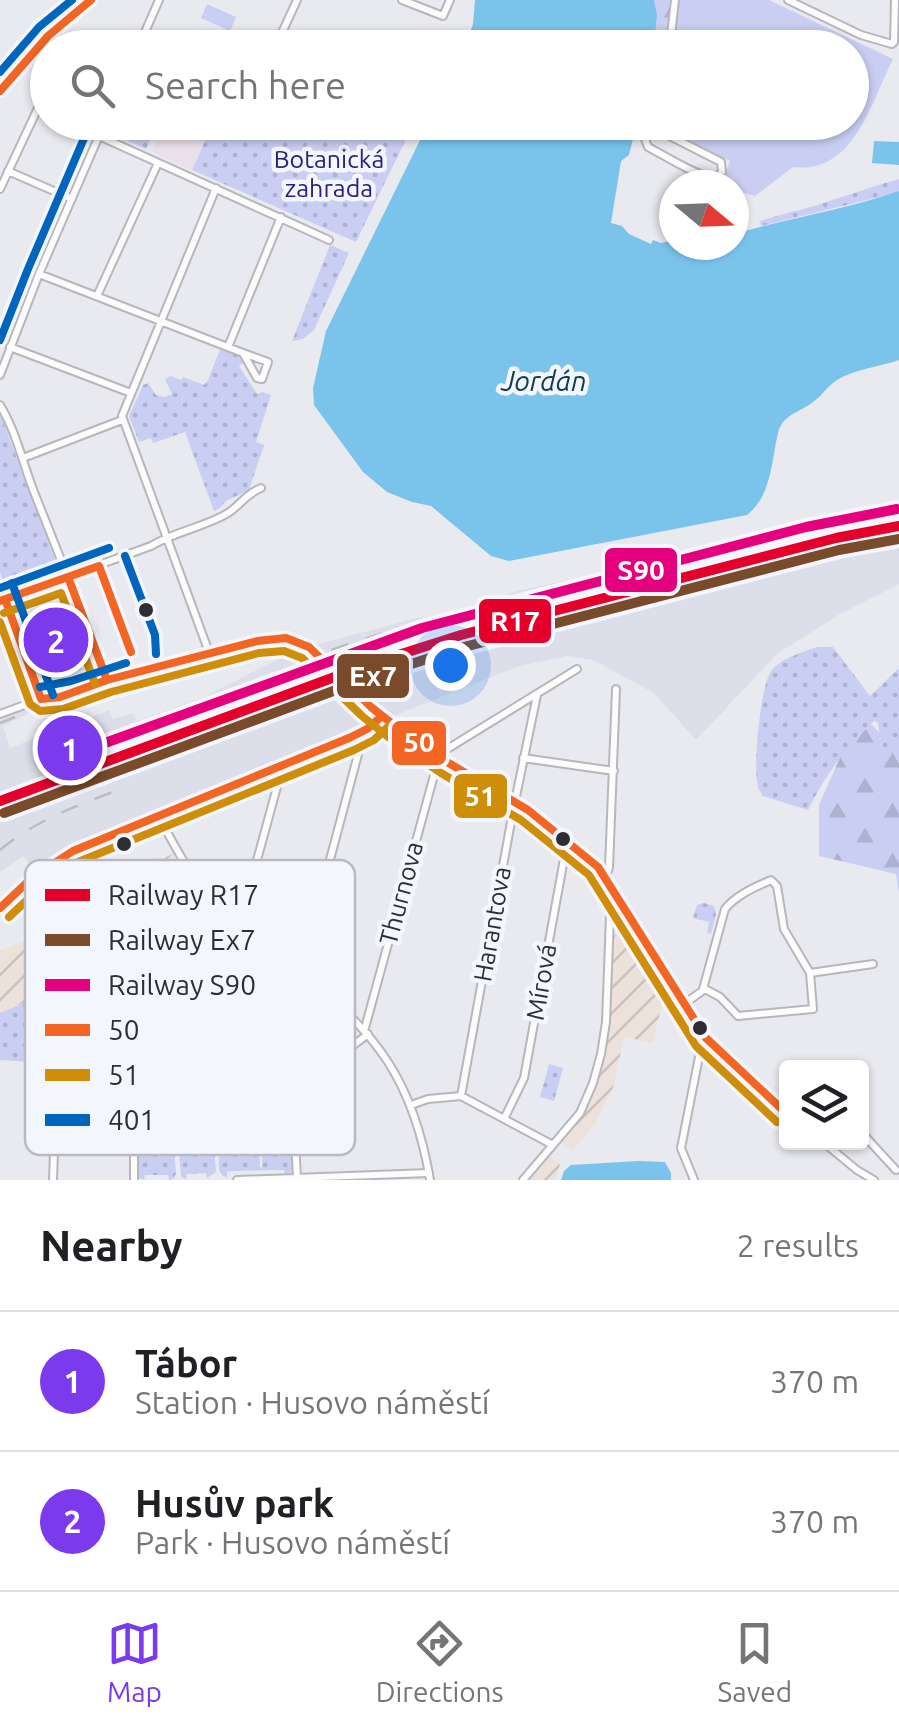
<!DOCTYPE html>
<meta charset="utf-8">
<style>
:root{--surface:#fff;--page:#f2f2f2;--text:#202124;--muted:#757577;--line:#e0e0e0;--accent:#7c3aed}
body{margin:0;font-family:Ubuntu,sans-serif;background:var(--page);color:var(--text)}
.controls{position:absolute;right:30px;bottom:30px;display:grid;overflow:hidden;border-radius:10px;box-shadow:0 2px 8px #0004}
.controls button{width:90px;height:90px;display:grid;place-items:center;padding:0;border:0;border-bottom:2px solid var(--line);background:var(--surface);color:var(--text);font:50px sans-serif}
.compass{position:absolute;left:659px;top:170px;width:90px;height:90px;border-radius:50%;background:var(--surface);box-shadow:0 2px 8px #0004;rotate:109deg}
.you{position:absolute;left:450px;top:665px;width:35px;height:35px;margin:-25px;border:8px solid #fff;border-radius:50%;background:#1a73e8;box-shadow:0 0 0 15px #1a73e833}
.badge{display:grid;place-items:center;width:65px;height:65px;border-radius:50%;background:var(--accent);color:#fff;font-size:32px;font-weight:700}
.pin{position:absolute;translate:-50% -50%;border:5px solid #fff;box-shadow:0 2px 10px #0006}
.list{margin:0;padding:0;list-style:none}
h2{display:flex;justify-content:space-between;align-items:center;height:130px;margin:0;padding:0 40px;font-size:42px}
h2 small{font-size:32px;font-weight:400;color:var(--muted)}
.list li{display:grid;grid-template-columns:65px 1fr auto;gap:30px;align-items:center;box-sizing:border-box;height:140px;padding:0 40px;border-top:2px solid var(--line)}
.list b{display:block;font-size:38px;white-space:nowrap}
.list p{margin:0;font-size:32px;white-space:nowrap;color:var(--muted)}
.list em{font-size:32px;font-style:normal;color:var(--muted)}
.icon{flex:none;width:55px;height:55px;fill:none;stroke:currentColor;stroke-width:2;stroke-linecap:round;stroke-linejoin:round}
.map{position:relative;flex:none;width:899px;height:1180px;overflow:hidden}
.search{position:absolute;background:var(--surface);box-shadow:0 2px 8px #0004;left:30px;right:30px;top:30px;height:110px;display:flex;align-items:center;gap:25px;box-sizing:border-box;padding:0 35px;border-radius:55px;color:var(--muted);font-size:38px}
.sheet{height:410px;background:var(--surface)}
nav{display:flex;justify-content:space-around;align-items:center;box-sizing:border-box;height:140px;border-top:2px solid var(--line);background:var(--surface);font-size:28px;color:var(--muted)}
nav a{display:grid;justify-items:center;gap:5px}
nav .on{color:var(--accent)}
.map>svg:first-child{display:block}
.built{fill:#dcdee9}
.industrial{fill:url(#industrial-furrows)}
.education{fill:#ebe0ea}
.green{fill:url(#green-dots)}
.forest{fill:url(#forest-firs)}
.pitch{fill:#cacef2}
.water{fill:#7ac4ec}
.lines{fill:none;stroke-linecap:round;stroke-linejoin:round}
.street-casing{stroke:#b7b7bb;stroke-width:10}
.secondary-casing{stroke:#b7b7bb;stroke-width:12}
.street{stroke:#fcfcfd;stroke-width:6}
.secondary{stroke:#fcfcfd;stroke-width:9}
.rail{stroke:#bcbcbd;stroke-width:2.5;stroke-dasharray:18 18;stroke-linecap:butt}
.street-bridge-casing{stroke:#b7b7bb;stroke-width:10;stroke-linecap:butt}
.street-bridge{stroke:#fcfcfd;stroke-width:6}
.bus-1-casing{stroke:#f4f6fe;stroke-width:15}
.bus-2-casing{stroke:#f4f6fe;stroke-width:15}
.bus-3-casing{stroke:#f4f6fe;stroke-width:15}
.bus-1{stroke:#f26522;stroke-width:8}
.bus-2{stroke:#cf8e0a;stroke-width:8}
.bus-3{stroke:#0065bd;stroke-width:8}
.rail-1-casing{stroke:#f4f6fe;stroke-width:18}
.rail-2-casing{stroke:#f4f6fe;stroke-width:18}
.rail-3-casing{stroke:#f4f6fe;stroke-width:18}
.rail-1{stroke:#e4002b;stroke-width:10}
.rail-2{stroke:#7a4b2a;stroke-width:10}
.rail-3{stroke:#e5007d;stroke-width:10}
.bus-dot{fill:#2e2e32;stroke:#f4f6fe;stroke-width:4}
.labels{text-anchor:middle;stroke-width:9;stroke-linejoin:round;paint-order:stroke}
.park-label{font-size:25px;fill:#2a2081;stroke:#f4f6fe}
.street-label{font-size:25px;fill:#2e2e32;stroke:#f4f6fe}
.water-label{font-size:28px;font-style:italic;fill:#0e3b52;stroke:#f4f6fe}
.key{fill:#f4f6fe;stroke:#b9bac1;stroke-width:2.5}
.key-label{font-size:28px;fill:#2e2e32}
.line-badge{stroke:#f4f6fe;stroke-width:4}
.badge-label{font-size:28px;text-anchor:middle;font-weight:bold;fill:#fff}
</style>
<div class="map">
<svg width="899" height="1180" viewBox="0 0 899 1180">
<defs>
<pattern id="industrial-furrows" width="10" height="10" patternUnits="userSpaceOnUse" patternTransform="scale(2.5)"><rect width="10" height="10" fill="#ede1dc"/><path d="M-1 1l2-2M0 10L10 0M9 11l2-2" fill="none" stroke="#ccc1bd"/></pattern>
<pattern id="green-dots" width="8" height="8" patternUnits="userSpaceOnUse" patternTransform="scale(2.5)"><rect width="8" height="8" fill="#cacef2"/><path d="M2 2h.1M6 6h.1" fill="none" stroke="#aeb1d0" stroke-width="1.8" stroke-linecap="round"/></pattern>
<pattern id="forest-firs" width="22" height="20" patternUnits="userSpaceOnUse" patternTransform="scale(2.5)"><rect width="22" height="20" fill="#cacef2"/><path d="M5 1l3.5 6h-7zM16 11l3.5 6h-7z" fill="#aeb1d0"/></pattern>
</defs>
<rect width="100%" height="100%" fill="#e9eaef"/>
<!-- built -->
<path class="built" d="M899 516V584L840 614 777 654 696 740 654 693 593 660 568 656 519 666 93 836 33 867 23 856 0 872V720L28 709 29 713 3 726 10 748 109 710 113 719 133 713 137 721 206 696 296 650 417 618 450 614 517 591 746 541 820 527Z"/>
<!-- industrial -->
<path class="industrial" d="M173 854 218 924 63 990 62 987 0 1013V951L66 924 62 912 99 895 98 889 123 877 122 873 159 857 162 859Z
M613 935 628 936 664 994 653 1043 624 1037 613 1088 595 1124 572 1151 561 1141 580 1118 600 1073Z
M550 1156 560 1164 555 1180H529Z"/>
<!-- education -->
<path class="education" d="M164 123H213L192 170 152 152Z"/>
<!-- green -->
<path class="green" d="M316 30 371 45 379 47H300L305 38 313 40Z
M213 123V122L414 123 356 242 192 170Z
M122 124 152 136 146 149 117 136Z
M899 179V191L896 193 761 226 760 221C778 215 796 211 814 206 843 197 870 187 899 179Z
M330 245 349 253 314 330 303 339 292 341Z
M221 347C231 350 238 353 243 363L239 366 257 394 263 392 271 395 256 442 264 445 249 490 226 501 219 509 214 511 185 432 153 443 151 438 139 442 129 416 143 385 148 383 156 395 164 397 172 394 165 379 171 376 181 380 183 377 204 385 208 380Z
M0 413 59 571 57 575 10 591 6 590 0 572Z
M63 583 68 585 72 594 69 596 95 664H98L101 672 55 692 45 689 41 682 13 604 17 598Z
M817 647H833L870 696 899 668V748L882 751 878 723 874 721C846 747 825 775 808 810L763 796C759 789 758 790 757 782 754 760 760 692 770 673 778 659 803 652 817 647Z
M704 903 714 906 716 914 711 934 707 933 709 922 693 918 697 905Z
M63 987 61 1047H50L49 1063 0 1060V1013Z
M549 1064 563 1068 554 1101 540 1097Z
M229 1112H253L258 1115 260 1167 262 1168 263 1115C269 1110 284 1110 290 1115L294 1165 292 1172 285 1175 284 1170 232 1171 227 1172V1178L222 1175 219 1170 218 1125 220 1117Z
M148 1132 173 1134 176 1174 173 1179 169 1180 168 1175H145L144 1180 139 1178 138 1140Z
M184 1132 207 1131 213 1134 216 1172 207 1178 206 1173 187 1174 186 1179 181 1177 178 1138Z"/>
<!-- forest -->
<path class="forest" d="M654 0H669L670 3 668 33 664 47 654 48 657 15Z
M871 724 880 733 882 751 899 748V893L896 874 819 856V805L842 753Z"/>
<!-- pitch -->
<path class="pitch" d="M679 0H769L893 59C871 102 854 175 793 167L755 196 734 190V185H721L730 161 652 123 852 122V48L671 47Z
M207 4 236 17 230 31 201 18Z"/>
<!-- water -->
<path class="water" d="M475 0H654L657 15 654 47H465L473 24Z
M429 122 637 123 629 155 621 161 611 223 622 226 629 234 651 244 653 240 661 243 674 240V245H734V234C788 218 845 210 899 191V360C879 367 855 369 837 380 827 386 822 396 813 402 799 413 783 414 778 433 771 462 772 495 747 515L509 561 491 556 431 506 412 502 387 492 363 472 314 405 313 388 326 331Z
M874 141 899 142V165L872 163Z
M54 665a11 11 0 1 1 22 0a11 11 0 1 1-22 0Z
M638 1161 665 1162 671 1173V1180H561L564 1171 571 1165Z"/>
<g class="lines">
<!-- street casing -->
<g class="street-casing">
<path id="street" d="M402 0 443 16 450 0
M788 0 861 35 892 44 894 42 895 0
M141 41 157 48
M138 48 159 0
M275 48 297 0
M667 48 671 35 675 0
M650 122 645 139 648 147C662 154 702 180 716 177 718 176 720 174 722 172L721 162 650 126
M99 136 329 240
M8 171 72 199
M0 189 38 108 48 93
M39 274 243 353
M97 296 158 163
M10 347 131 393
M228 347 281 217
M243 353 268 362 262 379 257 378Z
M0 375 39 274 105 122
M0 405C16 431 23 464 34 492 59 555 84 617 107 680
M23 458 122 420
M0 587 41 699
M0 601 151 546C176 531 205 527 228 513 241 505 244 495 261 488
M210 655 122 416 216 188
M0 714 41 699 60 697 107 680 257 641 276 637 295 640
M523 758 614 771
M279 775 280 776 386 736
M158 816C174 844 190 876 211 900 237 930 270 949 300 973 377 1031 414 1083 430 1180
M606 875 609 868 616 689
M0 908C22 884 45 866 73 851L349 738 367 729 382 716 439 757 528 810 598 867 706 1038 786 1113
M239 926 280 776
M300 972 360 747
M703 989 725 909C736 895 755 887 771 880L777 886 784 929 810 973
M684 1004 705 989 720 997 738 1016 813 1009 810 973 873 964
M365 1028 439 757 444 751 577 669
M113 1069V1106
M113 1077 187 1082 195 1076 267 1075 273 1090
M461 1096 513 811 537 695
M411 1105 428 1099 461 1096 551 1144
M504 1119 524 1078 564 859 571 843
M862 1133 896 1170
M823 1142 857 1170 874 1180
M297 1178 293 1101C310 1073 343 1054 368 1034
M53 1180 57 1066
M134 1180V1130L216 1128
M237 1180 429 1173
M523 1180 580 1113 593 1083 601 1054 606 1022 610 916 613 910 623 904
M694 1180 681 1148 699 1057 706 1038"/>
</g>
<!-- secondary casing -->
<g class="secondary-casing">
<path id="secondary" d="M0 91 48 36 91 0"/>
</g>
<!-- street -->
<use href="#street" class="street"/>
<!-- secondary -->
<use href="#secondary" class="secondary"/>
<!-- rail -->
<path class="rail" d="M297 661 392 630 443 619 515 611
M0 723 15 717
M0 812 474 635 540 614
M0 850C37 819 81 804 126 787"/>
<!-- street-bridge casing -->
<g class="street-bridge-casing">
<path id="street-bridge" d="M295 640 315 651 382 716"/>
</g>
<!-- street-bridge -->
<use href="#street-bridge" class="street-bridge"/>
<!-- bus-1 casing -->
<g class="bus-1-casing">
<path id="bus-1" d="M0 91 48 36 91 0
M68 577 107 680
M5 599 41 699 60 697 107 680 257 641 286 638 309 647 371 707 400 730 447 762 528 810 598 867 706 1038 786 1113
M0 601 99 566 131 652
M0 908 34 876 73 851 349 738 367 729 382 716"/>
</g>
<!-- bus-2 casing -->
<g class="bus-2-casing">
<path id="bus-2" d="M4 613 61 593 95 684
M0 622 30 704 40 711 63 709 111 692 259 653 284 651 302 658 362 716 392 740 441 773 521 820 589 875 696 1046 777 1122
M9 917 42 886 78 862 354 750 374 740 390 725"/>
</g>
<!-- bus-3 casing -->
<g class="bus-3-casing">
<path id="bus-3" d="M0 72 39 27 72 0
M0 340 28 269 91 122
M125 556 155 635 156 654
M12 583 53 695
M0 588 109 548
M40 687 71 681 126 663"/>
</g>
<!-- bus-1 -->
<use href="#bus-1" class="bus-1"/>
<!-- bus-2 -->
<use href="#bus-2" class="bus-2"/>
<!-- bus-3 -->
<use href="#bus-3" class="bus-3"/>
<!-- rail-1 casing -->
<g class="rail-1-casing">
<path id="rail-1" d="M0 801 367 665 461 635 836 538 899 526"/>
</g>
<!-- rail-2 casing -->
<g class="rail-2-casing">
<path id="rail-2" d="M4 813 371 677 464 647 839 550 899 539"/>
</g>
<!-- rail-3 casing -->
<g class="rail-3-casing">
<path id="rail-3" d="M105 743 422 628 806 527 897 509"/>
</g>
<!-- rail-1 -->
<use href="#rail-1" class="rail-1"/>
<!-- rail-2 -->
<use href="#rail-2" class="rail-2"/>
<!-- rail-3 -->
<use href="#rail-3" class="rail-3"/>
</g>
<!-- markers -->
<g class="bus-dot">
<circle cx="146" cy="610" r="9"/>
<circle cx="563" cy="839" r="9"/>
<circle cx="124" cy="844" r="9"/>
<circle cx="700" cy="1028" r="9"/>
</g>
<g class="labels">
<!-- park labels -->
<g class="park-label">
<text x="329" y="168">Botanická<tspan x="329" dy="29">zahrada</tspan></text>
</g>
<!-- street labels -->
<g class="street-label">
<text transform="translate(401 893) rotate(-75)" y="9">Thurnova</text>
<text transform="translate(492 924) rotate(-80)" y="9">Harantova</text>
<text transform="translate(541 982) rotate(-80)" y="9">Mírová</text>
</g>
<!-- water labels -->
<g class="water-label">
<text x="544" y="391">Jordán</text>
</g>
</g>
<!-- legend -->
<rect x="25" y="860" width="330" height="295" rx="15" class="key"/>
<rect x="45" y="889" width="45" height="12" fill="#e4002b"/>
<rect x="45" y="934" width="45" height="12" fill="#7a4b2a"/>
<rect x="45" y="979" width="45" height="12" fill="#e5007d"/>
<rect x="45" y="1024" width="45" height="12" fill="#f26522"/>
<rect x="45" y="1069" width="45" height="12" fill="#cf8e0a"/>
<rect x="45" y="1114" width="45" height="12" fill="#0065bd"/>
<g class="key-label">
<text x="108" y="905">Railway R17</text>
<text x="108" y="950">Railway Ex7</text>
<text x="108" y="995">Railway S90</text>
<text x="108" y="1040">50</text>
<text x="108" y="1085">51</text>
<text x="108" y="1130">401</text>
</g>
<g class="line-badge">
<rect x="603" y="546" width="76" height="48" rx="10" fill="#e5007d"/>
<rect x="477" y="597" width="76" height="48" rx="10" fill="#e4002b"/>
<rect x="335" y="652" width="76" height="48" rx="10" fill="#7a4b2a"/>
<rect x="390" y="719" width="58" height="48" rx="10" fill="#f26522"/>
<rect x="452" y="772" width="57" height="48" rx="10" fill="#cf8e0a"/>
</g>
<g class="badge-label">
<text x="641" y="580">S90</text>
<text x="515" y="631">R17</text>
<text x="373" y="686">Ex7</text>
<text x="419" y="752">50</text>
<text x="480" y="806">51</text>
</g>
</svg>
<div class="controls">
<button><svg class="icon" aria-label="layers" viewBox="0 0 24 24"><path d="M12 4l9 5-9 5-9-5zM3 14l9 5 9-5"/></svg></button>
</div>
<svg class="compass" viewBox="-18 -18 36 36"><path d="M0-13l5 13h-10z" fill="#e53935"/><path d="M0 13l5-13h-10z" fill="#757577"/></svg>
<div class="you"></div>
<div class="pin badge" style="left:70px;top:748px">1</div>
<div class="pin badge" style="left:56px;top:640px">2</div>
<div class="search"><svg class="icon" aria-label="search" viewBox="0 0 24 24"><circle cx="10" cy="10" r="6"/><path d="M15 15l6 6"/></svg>Search here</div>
</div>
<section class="sheet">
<h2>Nearby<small>2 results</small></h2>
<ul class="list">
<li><span class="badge">1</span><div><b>Tábor</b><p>Station · Husovo náměstí</p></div><em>370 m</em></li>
<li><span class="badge">2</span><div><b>Husův park</b><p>Park · Husovo náměstí</p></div><em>370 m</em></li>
</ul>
</section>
<nav>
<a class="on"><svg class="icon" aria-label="map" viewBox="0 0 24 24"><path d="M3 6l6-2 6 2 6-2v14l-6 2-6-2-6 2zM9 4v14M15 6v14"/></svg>Map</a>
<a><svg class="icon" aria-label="directions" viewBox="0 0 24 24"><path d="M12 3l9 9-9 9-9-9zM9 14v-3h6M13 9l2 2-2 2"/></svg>Directions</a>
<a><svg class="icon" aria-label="saved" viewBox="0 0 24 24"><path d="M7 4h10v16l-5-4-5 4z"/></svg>Saved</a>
</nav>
